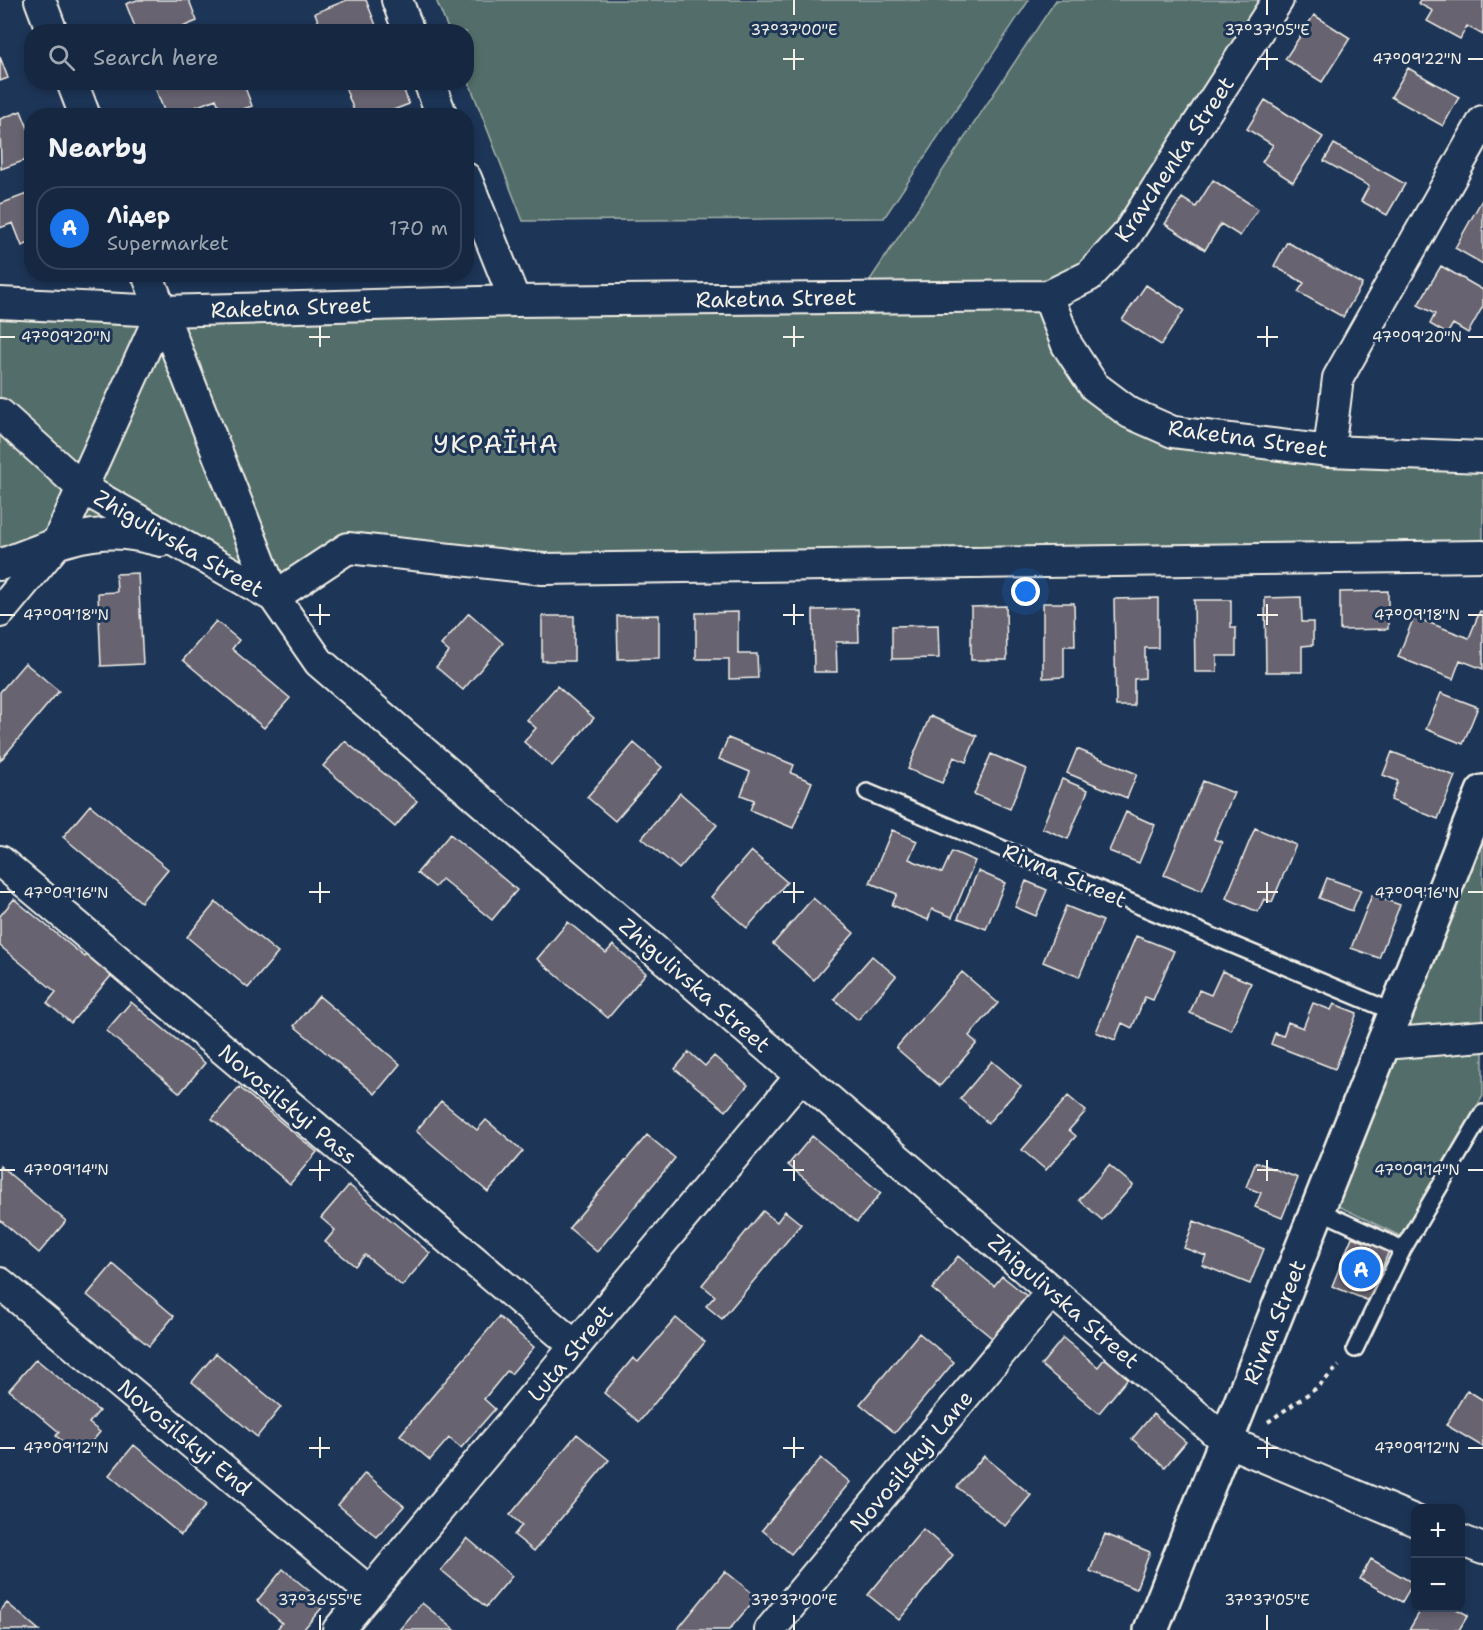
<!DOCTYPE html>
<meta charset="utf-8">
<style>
:root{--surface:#162841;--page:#23344c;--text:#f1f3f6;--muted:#9ea6b1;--line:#35445a;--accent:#1a73e8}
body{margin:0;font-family:"Shantell Sans",sans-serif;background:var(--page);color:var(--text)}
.controls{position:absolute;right:18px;bottom:18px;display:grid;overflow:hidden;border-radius:12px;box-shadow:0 3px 9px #0003}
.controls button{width:54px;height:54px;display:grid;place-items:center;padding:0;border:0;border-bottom:2px solid var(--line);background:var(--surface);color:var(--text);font:30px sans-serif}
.you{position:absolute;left:1026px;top:592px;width:21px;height:21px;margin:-15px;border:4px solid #fff;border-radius:50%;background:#1a73e8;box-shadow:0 0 0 9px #1a73e833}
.badge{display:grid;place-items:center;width:39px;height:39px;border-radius:50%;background:var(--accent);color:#fff;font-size:20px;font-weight:700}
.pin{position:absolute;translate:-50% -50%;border:3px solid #fff;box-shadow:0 2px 6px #0006}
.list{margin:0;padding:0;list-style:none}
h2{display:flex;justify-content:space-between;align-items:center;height:78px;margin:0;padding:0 24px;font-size:26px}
h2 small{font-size:20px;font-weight:400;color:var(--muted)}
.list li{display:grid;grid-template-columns:39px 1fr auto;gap:18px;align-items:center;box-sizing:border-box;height:84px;margin:0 12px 12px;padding:0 12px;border:2px solid var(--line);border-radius:24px}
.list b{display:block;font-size:22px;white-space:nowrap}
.list p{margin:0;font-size:20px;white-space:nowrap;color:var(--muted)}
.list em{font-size:20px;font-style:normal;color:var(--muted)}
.icon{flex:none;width:33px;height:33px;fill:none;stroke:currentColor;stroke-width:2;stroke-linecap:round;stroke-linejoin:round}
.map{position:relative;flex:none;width:1483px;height:1630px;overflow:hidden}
.search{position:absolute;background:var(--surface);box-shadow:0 3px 9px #0003;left:24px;top:24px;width:450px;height:66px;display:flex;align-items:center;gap:15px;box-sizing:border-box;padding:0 21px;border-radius:24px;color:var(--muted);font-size:22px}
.panel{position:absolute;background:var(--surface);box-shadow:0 3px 9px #0003;left:24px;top:108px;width:450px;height:174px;border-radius:24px}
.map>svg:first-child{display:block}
.green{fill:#536e6b;stroke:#a4b0aa;stroke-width:1.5}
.building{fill:#676471;stroke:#f4f1e8;stroke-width:1.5}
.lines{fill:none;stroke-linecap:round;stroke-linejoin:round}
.lane-casing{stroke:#f4f1e8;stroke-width:20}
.street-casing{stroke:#f4f1e8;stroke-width:34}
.secondary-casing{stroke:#f4f1e8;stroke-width:38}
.path{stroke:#f4f1e8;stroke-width:4;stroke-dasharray:4.5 4.5;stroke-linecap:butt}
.lane{stroke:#1d3557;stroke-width:15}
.street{stroke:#1d3557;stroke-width:30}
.secondary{stroke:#1d3557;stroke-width:33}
.ticks{fill:none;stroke:#f4f1e8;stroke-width:2}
.labels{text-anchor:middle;stroke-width:6;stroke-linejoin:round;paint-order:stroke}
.street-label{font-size:22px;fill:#f4f1e8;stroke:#1d3557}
.quarter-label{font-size:26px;letter-spacing:1.5px;fill:#f4f1e8;stroke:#1d3557}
.ticks-label{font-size:15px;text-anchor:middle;fill:#f4f1e8;stroke:#1d3557;stroke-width:6;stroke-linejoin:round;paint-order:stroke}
</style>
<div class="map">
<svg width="1483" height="1630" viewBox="0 0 1483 1630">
<rect width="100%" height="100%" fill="#1d3557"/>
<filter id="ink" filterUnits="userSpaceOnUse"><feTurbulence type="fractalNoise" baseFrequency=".0167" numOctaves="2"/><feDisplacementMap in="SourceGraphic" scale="12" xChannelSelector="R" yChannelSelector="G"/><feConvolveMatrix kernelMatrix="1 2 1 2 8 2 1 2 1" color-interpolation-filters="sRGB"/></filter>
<g filter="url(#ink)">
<!-- green -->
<path class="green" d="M436 0H1029L884 218 523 221 467 77 466 32 449 31Z
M1056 0H1261L1116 225 1078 265 1037 287 1125 422 1483 467V547L550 558 345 536 273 583 194 538 0 555V315L850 310Z
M1483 815V1028L1397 1035Z
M1483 1044V1096L1400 1236 1332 1203 1391 1051Z"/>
<!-- building -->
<path class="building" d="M137 0H189L197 21 170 32H137L126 4Z
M347 0H366L377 28 368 32H322L315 13Z
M1420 0H1483V35L1467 26 1460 39 1427 21 1433 11 1418 3Z
M1314 15 1350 38 1322 82 1285 59Z
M0 57 8 78 0 81Z
M1408 68 1459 97 1443 126 1391 97Z
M153 82H243L252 106 223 116 216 99 172 116H166Z
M343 82H401L409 104 378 116H356Z
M1265 100 1323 137 1293 182 1262 162 1273 145 1247 129Z
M21 111 32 138V158L1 169 0 119Z
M1334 144 1405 184 1387 215 1361 201 1369 186 1324 161Z
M1213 180 1258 209 1240 236 1221 224 1205 250 1165 224 1182 198 1196 207Z
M32 192V242L22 246 13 223 0 228V204Z
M1483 198V264L1455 248Z
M1287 242 1362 284 1343 317 1298 292 1304 283 1274 266Z
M1441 266 1483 290V306L1468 333 1453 324 1447 334 1430 324 1435 314 1418 305Z
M1146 285 1184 310 1161 345 1122 320Z
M138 573 143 664 101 666 98 593 117 592 116 574Z
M1388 591V629L1340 630V592Z
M1301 597 1302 622H1313V645L1302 646V672H1266L1265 598Z
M1158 598V648H1145V678L1134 679V706H1116L1114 599Z
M1194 600H1231V628H1236V656H1217V672H1195Z
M1043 603H1074L1075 646H1064V677L1043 678Z
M1006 606 1007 660H971V607Z
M858 609 859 642H836L837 672H814L813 610Z
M1480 611 1483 612V669L1460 660 1453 679 1398 657 1414 617 1469 638Z
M738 612V654H757L758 678 729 679V659H696V613Z
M469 613 503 643 463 690 436 667 449 652 441 645Z
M659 615V658L618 659 617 616Z
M542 616H574V661H542Z
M216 621 239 640 232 649 290 698 264 728 183 660Z
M938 625 939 658 892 659V626Z
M25 663 59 691 0 761V692Z
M557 686 594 718 552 766 524 742 536 728 527 720Z
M1441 693 1478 707 1463 744 1426 729Z
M930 716 977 736 966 762 954 757 942 783 908 769Z
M728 738 794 765 791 773 812 782 793 828 750 810 754 800 741 795 750 772 719 759Z
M345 741 417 801 395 827 323 766Z
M634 743 662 767 615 821 587 797Z
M1077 749 1137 774 1127 798 1067 773Z
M1392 752 1455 776 1438 819 1391 800 1398 781 1383 775Z
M991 754 1026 769 1010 809 974 794Z
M1062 779 1088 790 1068 839 1042 828Z
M1203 781 1234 793 1214 839 1222 842 1202 891 1164 875Z
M680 793 717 825 679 869 642 838Z
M90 805 168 869 141 902 63 837Z
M1126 812 1155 825 1139 863 1109 851Z
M1255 828 1296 845 1272 902 1264 899 1258 912 1226 898Z
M892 830 917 841 909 859 942 873 952 851 975 861 952 917 932 909 928 920 892 905 897 894 870 883Z
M450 834 517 890 492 920 442 879 435 887 417 873Z
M751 851 787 882 747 928 711 897Z
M978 871 1005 883 986 929 958 918Z
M1327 878 1361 890 1352 911 1319 898Z
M1026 881 1047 890 1036 916 1015 907Z
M1372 895 1400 905 1379 958 1351 948Z
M813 898 854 933 814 980 773 944Z
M14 899 85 957 91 949 116 970 71 1023 47 1003 56 992 0 946V916Z
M216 902 278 953 248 988 187 937Z
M1066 906 1103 921 1079 977 1043 962Z
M568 922 606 953 613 945 646 973 608 1018 537 959Z
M1136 936 1174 951 1153 1000 1145 997 1132 1028 1122 1023 1115 1040 1096 1032Z
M872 956 896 976 858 1020 834 999Z
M1222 971 1251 983 1231 1030 1190 1013 1199 990 1211 995Z
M962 972 998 1003 969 1036 977 1043 940 1086 896 1048Z
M319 996 400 1064 375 1094 294 1026Z
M131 1002 205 1063 180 1093 106 1031Z
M1313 1003 1331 1010 1334 1004 1357 1013 1335 1069 1271 1044 1275 1033 1283 1036 1288 1022 1303 1028Z
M689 1052 705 1066 714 1056 748 1085 726 1111 675 1069Z
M992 1061 1021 1086 988 1123 960 1099Z
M239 1087 317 1152 290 1184 212 1119Z
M1068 1096 1086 1111 1069 1130 1076 1136 1046 1170 1022 1150Z
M441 1101 477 1130 486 1120 523 1151 488 1192 416 1131Z
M647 1135 675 1158 597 1252 569 1228Z
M812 1136 881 1193 857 1222 788 1165Z
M1256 1162 1298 1178 1282 1218 1255 1207 1261 1193 1246 1187Z
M1109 1165 1133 1185 1102 1220 1079 1200Z
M0 1166 66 1221 39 1253 0 1220Z
M349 1185 430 1253 402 1286 365 1255 355 1266 325 1242 335 1230 321 1218Z
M763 1211 777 1222 785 1211 801 1224 722 1319 706 1306 715 1296 702 1285Z
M1194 1221 1264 1249 1250 1284 1202 1265 1206 1256 1184 1248Z
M1352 1237 1389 1251 1369 1301 1332 1286Z
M958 1256 994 1286 1002 1276 1027 1296 992 1338 932 1289Z
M113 1264 174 1316 149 1346 87 1295Z
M499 1317 534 1347 511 1374 507 1371 484 1399 495 1409 461 1448 449 1438 430 1460 400 1435Z
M676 1318 705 1342 639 1422 604 1393 633 1358 638 1362Z
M919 1333 954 1362 895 1433 860 1404Z
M1063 1338 1098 1367 1105 1358 1129 1377 1099 1413 1041 1365Z
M216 1353 281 1407 257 1437 192 1382Z
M36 1359 99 1411 89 1423 100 1432 80 1456 56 1436 59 1432 9 1390Z
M1467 1390 1483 1400V1447L1446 1425Z
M1153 1414 1186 1442 1165 1467 1132 1439Z
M577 1434 609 1460 534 1551 514 1535 522 1525 510 1515Z
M134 1445 206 1505 181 1535 109 1475Z
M984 1456 1031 1495 1005 1526 957 1487Z
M821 1458 850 1482 791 1554 762 1530Z
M365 1473 404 1506 377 1537 338 1505Z
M923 1529 953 1555 899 1620 868 1595Z
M1105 1534 1150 1552 1136 1589 1090 1571Z
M467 1538 512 1576 486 1607 441 1570Z
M1371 1559 1413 1583 1402 1602 1360 1579Z
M283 1569 325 1604 303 1630H279L277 1629 282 1623 257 1601Z
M725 1571 757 1597 729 1630H677Z
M7 1603 39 1630H0V1611Z
M422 1603 455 1630H399Z
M1422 1608H1454L1468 1615 1459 1630H1409Z"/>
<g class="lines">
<!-- lane casing -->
<g class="lane-casing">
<path id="lane" d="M867 792 1396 1013
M1318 1210 1403 1249
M1355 1349 1403 1249 1483 1113"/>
</g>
<!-- street casing -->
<g class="street-casing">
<path id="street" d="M40 0 52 32
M397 0 409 32
M72 82 85 116
M429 82 442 116
M466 178 515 301
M147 274 274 597
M1048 296 1067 345 1094 386 1130 413 1173 432 1329 451 1483 457
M0 303 162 311 515 301 1048 296 1089 276 1126 236 1278 0
M0 414 82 488 274 597 319 662 1226 1441 1416 1521
M1329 451 1338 378 1483 121
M0 565C39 550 81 530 125 534 137 535 149 538 161 541
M274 597 348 548 543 569 1483 556
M0 612 57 543 162 311
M0 861 575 1346
M1383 1044 1483 1036
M0 1283 370 1592
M1460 1540 1483 1549
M338 1630 801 1076
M770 1630 1052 1291"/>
</g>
<!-- secondary casing -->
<g class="secondary-casing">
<path id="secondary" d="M1151 1630 1483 792"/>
</g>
<!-- path -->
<path class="path" d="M1268 1422 1318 1387 1339 1366"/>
<!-- lane -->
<use href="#lane" class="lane"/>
<!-- street -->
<use href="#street" class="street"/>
<!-- secondary -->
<use href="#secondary" class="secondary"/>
</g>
</g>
<!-- ticks -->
<path class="ticks" d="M794 0V15M1267 0V15M794 49V70M1267 49V70M783 59H804M1257 59H1278M1468 59H1483M320 326V347M794 326V347M1267 326V347M0 337H15M309 337H330M783 337H804M1257 337H1278M1468 337H1483M320 604V625M794 604V625M1267 604V625M0 615H15M309 615H330M783 615H804M1257 615H1278M1468 615H1483M320 882V903M794 882V903M1267 882V903M0 892H15M309 892H330M783 892H804M1257 892H1278M1468 892H1483M320 1160V1181M794 1160V1181M1267 1160V1181M0 1170H15M309 1170H330M783 1170H804M1257 1170H1278M1468 1170H1483M320 1437V1458M794 1437V1458M1267 1437V1458M0 1448H15M309 1448H330M783 1448H804M1257 1448H1278M1468 1448H1483M320 1615V1630M794 1615V1630M1267 1615V1630"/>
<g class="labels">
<!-- street labels -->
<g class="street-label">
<text transform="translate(1174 159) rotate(-56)" y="8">Kravchenka Street</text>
<text transform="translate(776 298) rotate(-1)" y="8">Raketna Street</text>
<text transform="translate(291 307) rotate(-2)" y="8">Raketna Street</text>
<text transform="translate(1248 438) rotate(8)" y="8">Raketna Street</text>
<text transform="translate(179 543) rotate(30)" y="8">Zhigulivska Street</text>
<text transform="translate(1065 875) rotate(23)" y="8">Rivna Street</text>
<text transform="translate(695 985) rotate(41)" y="8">Zhigulivska Street</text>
<text transform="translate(288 1104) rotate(40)" y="8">Novosilskyi Pass</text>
<text transform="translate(1064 1301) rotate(41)" y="8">Zhigulivska Street</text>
<text transform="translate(1274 1322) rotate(-68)" y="8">Rivna Street</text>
<text transform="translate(570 1353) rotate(-50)" y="8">Luta Street</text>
<text transform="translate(185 1437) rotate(40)" y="8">Novosilskyi End</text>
<text transform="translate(911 1461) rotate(-50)" y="8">Novosilskyi Lane</text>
</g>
<!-- quarter labels -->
<g class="quarter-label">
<text x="496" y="453">УКРАЇНА</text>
</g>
</g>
<g class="ticks-label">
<text x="794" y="35">37°37'00"E</text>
<text x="1267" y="35">37°37'05"E</text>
<text x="1417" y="64">47°09'22"N</text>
<text x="66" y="342">47°09'20"N</text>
<text x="1417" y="342">47°09'20"N</text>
<text x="66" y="620">47°09'18"N</text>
<text x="1417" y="620">47°09'18"N</text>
<text x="66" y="898">47°09'16"N</text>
<text x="1417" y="898">47°09'16"N</text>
<text x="66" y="1175">47°09'14"N</text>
<text x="1417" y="1175">47°09'14"N</text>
<text x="66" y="1453">47°09'12"N</text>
<text x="1417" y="1453">47°09'12"N</text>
<text x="320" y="1605">37°36'55"E</text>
<text x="794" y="1605">37°37'00"E</text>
<text x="1267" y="1605">37°37'05"E</text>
</g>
</svg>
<div class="controls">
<button>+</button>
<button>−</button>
</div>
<div class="you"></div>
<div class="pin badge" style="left:1361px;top:1269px">A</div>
<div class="search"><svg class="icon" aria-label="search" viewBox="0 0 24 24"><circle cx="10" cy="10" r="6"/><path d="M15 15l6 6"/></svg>Search here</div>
<section class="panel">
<h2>Nearby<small></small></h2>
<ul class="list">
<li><span class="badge">A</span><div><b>Лідер</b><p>Supermarket</p></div><em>170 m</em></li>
</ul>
</section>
</div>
